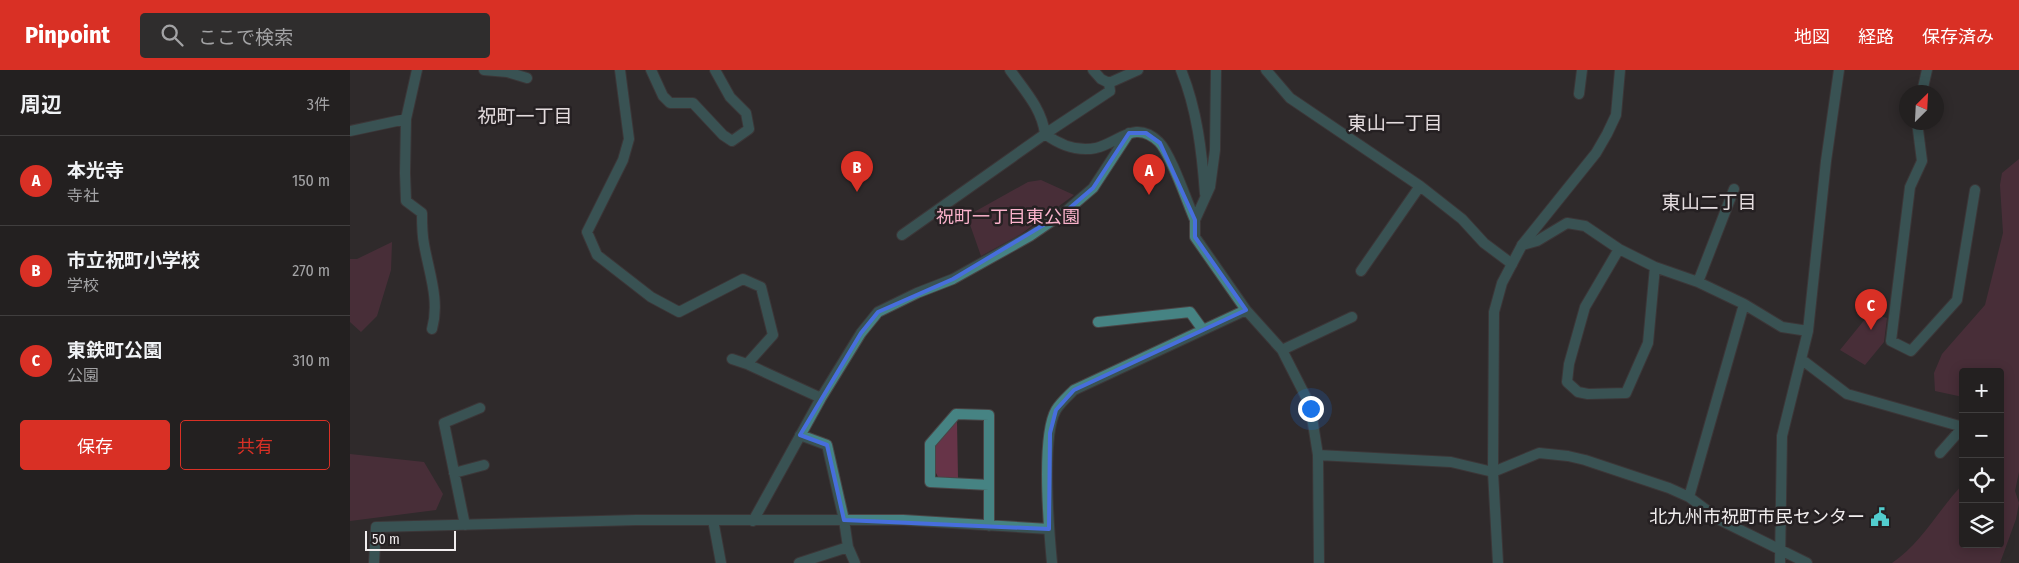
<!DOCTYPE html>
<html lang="ja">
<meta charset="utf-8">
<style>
:root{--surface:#232020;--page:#2f2d2d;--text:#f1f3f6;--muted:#a3a3a5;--line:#403e3e;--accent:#d93025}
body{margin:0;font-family:"Fira Sans Condensed","Noto Sans JP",sans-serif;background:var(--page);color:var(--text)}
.controls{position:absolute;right:15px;bottom:15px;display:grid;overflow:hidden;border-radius:5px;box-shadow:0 2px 12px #0003}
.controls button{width:45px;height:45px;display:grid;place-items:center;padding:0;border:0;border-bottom:1px solid var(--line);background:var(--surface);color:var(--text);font:25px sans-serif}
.compass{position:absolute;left:1549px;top:15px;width:45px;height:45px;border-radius:50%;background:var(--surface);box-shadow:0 2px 12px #0003;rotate:24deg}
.scale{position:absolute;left:15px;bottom:12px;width:91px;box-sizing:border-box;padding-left:5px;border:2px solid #f1edee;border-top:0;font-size:14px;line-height:18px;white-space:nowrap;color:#f1edee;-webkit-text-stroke:4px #252022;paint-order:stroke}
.you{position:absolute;left:960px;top:338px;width:18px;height:18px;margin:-12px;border:4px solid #fff;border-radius:50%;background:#1a73e8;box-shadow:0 0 0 8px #1a73e833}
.badge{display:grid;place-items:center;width:32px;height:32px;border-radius:50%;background:var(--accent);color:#fff;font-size:16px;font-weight:700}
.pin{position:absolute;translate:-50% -41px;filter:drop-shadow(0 1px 2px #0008)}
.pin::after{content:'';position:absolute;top:26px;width:18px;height:15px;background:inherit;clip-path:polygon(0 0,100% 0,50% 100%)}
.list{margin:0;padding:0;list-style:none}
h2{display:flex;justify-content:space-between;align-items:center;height:65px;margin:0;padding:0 20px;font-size:21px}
h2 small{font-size:16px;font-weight:400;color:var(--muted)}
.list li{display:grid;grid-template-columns:32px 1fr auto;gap:15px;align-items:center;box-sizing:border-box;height:90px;padding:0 20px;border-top:1px solid var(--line)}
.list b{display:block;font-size:19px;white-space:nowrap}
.list p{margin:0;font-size:16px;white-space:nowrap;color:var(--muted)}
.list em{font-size:16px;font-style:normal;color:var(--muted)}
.actions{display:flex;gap:10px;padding:15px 20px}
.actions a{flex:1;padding:11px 0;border:1px solid var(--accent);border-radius:5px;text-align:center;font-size:18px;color:var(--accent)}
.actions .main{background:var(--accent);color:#fff}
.icon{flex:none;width:28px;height:28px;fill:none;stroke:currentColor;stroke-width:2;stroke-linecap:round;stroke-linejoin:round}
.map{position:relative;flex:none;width:1669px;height:493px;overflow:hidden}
header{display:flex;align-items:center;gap:30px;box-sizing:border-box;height:70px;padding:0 25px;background:var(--accent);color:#fff}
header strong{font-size:24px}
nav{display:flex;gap:28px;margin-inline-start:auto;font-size:18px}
.search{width:350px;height:45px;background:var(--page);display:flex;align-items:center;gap:12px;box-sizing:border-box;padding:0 18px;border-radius:5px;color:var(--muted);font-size:19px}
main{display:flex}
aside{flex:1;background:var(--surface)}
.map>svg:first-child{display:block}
.green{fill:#673448}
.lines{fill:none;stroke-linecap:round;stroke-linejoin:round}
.minor-casing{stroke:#4a4546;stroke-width:12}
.tertiary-casing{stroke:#4a4546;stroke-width:12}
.minor{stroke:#468383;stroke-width:10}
.tertiary{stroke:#468383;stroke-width:10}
.marked{fill:none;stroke:#476edc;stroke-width:4;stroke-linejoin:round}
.labels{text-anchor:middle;stroke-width:5;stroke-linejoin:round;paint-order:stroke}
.park-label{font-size:18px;fill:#fab2cb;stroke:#252022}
.poi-label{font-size:18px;fill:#f1edee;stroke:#252022;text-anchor:end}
.neighbourhood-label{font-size:19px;fill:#e4dcde;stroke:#252022}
</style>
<header>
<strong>Pinpoint</strong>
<div class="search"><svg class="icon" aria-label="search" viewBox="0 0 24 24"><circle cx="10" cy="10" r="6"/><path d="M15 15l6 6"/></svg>ここで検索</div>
<nav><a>地図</a><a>経路</a><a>保存済み</a></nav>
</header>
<main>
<aside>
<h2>周辺<small>3件</small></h2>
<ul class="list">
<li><span class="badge">A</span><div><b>本光寺</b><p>寺社</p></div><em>150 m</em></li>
<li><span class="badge">B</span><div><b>市立祝町小学校</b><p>学校</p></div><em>270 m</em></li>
<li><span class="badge">C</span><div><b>東鉄町公園</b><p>公園</p></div><em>310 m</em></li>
</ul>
<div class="actions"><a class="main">保存</a><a>共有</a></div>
</aside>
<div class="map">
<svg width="1669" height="493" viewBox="0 0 1669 493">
<rect width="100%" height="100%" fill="#2f2a2b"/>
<!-- green -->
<path class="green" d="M1669 89V402L1665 421 1669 433 1666 449 1650 493H1542C1571 474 1589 439 1613 414V474H1650V302H1613V327L1585 321 1584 303 1592 284 1635 235 1653 163 1650 115 1652 103Z
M691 110 724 125 671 164 631 186 617 146 678 112Z
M42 172 41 200 27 246 11 262 0 252V189H7Z
M1520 243 1537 248 1534 272 1515 295 1490 280Z
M607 351 608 408 588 407 586 403 585 374Z
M0 384 74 392 93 424 86 440 0 451Z"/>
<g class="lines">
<!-- minor casing -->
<g class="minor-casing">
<path id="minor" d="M67 0 56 49 55 103 56 131 72 143C72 153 72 164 74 174 79 203 90 230 82 259
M134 0 157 2 177 8
M270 0 279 69 273 90 237 162 247 185 301 227 329 242 393 209 411 217 423 265 397 294
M301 0 313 26 320 33H343L373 65 382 71 399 59 396 43 380 27 365 0
M660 0C675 21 692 39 695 64L760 21 759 13
M743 0 751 9 759 13 788 0
M831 0C847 39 852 82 855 124
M866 0 865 80 860 117 845 150V167L896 240 932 280 960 335 968 385 969 493
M916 0 940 28 1070 116 1112 149 1134 173 1162 194
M1572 22 1577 0
M1229 24 1232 0
M1567 52 1572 91 1560 117 1541 271 1561 281 1607 230 1625 120
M0 61 56 49
M552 165 695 64C710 75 727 82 746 78 770 72 785 49 809 72 821 84 837 132 845 150
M1172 175 1187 171 1217 153 1235 156 1269 179 1305 197 1348 212 1394 234 1432 257 1458 261
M1269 179 1235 237 1219 294 1217 312 1228 322 1238 324 1276 323 1298 273 1305 197
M1011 201 1070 116
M1348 212 1384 119
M748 252 840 242 853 260
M932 280 1002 247
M382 289 397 294 471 328
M1451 289 1497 324 1613 357 1590 383
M450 365 477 375 494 450H553L699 459
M968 385 1101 392 1143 402 1189 383 1218 386 1235 390 1319 418 1339 427 1370 450 1457 493
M104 403 134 395
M1339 427 1394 234
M363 450 371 493
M403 451 471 328 511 263 528 242 567 223 603 209 680 166 715 142 743 118 779 63
M115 455 94 353 130 338
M639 456V345L606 344 580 374V412L639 415
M24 493 26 457 286 450H494L498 477 505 493
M449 493 498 477
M702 493C699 461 691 366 706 340 710 333 718 326 724 320L896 240
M1430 493 1432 366 1458 261 1476 91 1489 0"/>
</g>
<!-- tertiary casing -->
<g class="tertiary-casing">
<path id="tertiary" d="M1148 493 1143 402 1144 242 1152 213 1172 175 1246 83 1257 64 1266 45 1270 0"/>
</g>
<!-- minor -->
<use href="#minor" class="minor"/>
<!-- tertiary -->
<use href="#tertiary" class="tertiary"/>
</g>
<!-- marked area -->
<path d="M0 0H1669V493H0ZM779 63H796L810 73 845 150V167L896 240 724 320 706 340 700 363 699 459 494 450 477 375 450 365 511 263 528 242 603 209 715 142 743 118Z" fill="#2f2a2b" fill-opacity=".55" fill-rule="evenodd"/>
<path class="marked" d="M779 63H796L810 73 845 150V167L896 240 724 320 706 340 700 363 699 459 494 450 477 375 450 365 511 263 528 242 603 209 715 142 743 118Z"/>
<!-- icons -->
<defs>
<g id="civic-bare" transform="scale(1.5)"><path d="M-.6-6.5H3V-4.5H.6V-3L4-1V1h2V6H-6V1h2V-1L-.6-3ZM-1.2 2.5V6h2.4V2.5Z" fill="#52cdce" stroke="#252022" stroke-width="2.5" paint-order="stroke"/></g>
</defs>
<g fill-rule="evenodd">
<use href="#civic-bare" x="1530" y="447"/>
</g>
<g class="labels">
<!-- park labels -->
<g class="park-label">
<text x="658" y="153">祝町一丁目東公園</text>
</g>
<!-- poi labels -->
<g class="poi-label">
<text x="1515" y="453">北九州市祝町市民センター</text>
</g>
<!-- neighbourhood labels -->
<g class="neighbourhood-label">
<text x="175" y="53">祝町一丁目</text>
<text x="1045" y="60">東山一丁目</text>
<text x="1359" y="139">東山二丁目</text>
</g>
</g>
</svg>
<div class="controls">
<button>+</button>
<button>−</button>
<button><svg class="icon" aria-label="locate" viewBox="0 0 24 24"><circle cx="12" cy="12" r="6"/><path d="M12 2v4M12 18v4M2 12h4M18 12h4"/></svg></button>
<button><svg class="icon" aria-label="layers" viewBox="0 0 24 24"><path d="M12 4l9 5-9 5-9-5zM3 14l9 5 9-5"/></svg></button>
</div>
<svg class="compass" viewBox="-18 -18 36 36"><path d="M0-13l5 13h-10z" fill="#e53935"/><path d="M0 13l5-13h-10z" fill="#a3a3a5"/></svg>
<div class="scale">50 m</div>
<div class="you"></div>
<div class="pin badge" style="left:799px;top:125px">A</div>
<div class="pin badge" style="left:507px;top:122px">B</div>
<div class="pin badge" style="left:1521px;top:260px">C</div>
</div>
</main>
